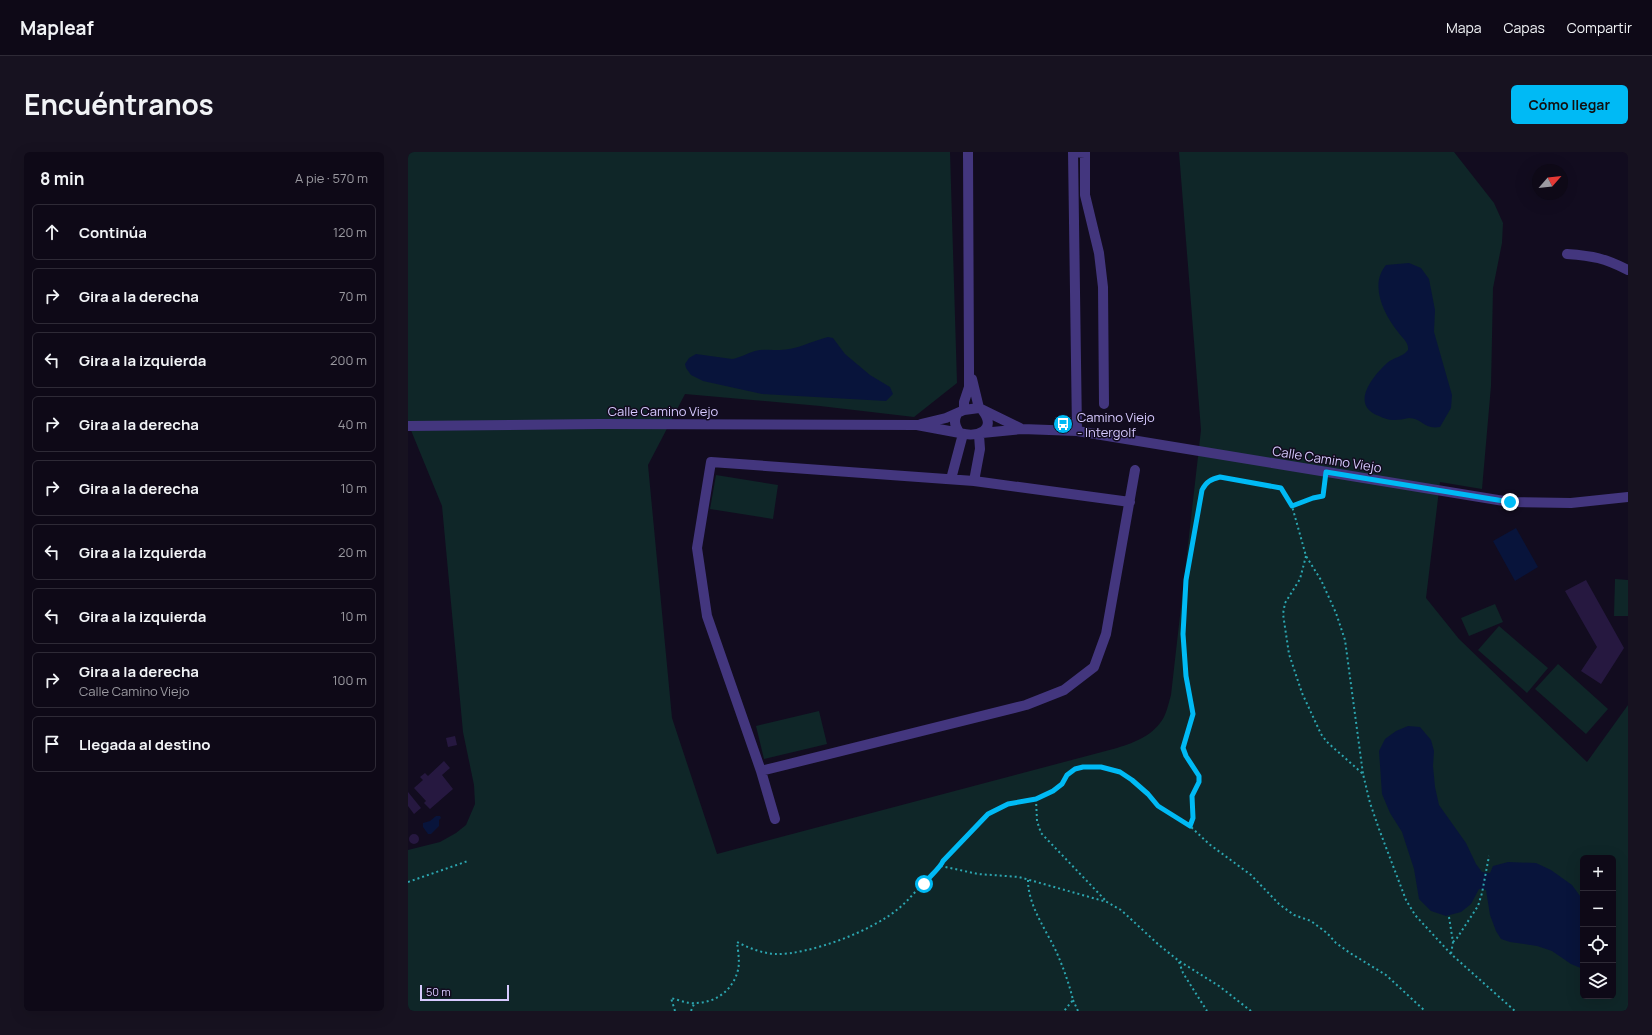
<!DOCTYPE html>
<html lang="es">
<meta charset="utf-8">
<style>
:root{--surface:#0e0917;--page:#171220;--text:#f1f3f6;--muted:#9b9aa1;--line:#2e2a36;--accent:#00baf5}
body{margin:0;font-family:Manrope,sans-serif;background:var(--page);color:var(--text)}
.controls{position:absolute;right:12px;bottom:12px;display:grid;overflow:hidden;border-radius:6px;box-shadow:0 4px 16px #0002}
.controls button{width:36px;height:36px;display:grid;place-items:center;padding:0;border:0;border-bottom:1px solid var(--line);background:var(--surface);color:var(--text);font:20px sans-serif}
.compass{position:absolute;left:1124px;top:12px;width:36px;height:36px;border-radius:50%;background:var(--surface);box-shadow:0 4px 16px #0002;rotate:62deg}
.scale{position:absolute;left:12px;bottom:10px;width:89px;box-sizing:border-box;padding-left:4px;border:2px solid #d7caff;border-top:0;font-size:11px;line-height:14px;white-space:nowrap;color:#d7caff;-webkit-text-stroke:3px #120c1f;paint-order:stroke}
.stop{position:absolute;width:12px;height:12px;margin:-9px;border:3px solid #00baf5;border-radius:50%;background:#fff}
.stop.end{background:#00baf5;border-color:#fff;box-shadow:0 1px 4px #0008}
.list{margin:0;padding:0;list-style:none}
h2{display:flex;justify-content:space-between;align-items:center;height:52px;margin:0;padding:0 16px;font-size:17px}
h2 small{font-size:13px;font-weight:400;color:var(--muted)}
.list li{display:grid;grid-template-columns:26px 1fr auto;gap:12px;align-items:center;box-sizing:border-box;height:56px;margin:0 8px 8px;padding:0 8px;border:1px solid var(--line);border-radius:6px}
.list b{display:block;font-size:15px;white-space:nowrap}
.list p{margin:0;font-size:13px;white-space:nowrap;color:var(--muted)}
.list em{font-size:13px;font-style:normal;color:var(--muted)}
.icon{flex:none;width:22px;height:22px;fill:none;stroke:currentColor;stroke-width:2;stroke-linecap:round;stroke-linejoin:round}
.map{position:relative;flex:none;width:1220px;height:859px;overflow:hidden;border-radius:6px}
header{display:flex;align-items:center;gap:24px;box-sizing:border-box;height:56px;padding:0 20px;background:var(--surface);border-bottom:1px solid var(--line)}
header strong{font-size:19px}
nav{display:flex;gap:22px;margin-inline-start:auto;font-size:14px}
.intro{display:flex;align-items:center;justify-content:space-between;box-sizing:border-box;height:96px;padding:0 24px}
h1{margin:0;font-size:28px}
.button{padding:10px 18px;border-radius:6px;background:var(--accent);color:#111;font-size:14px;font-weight:700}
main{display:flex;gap:24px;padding:0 24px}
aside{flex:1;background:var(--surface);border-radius:6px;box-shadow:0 4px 16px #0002}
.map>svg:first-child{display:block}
.green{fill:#0f2628;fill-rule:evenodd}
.water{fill:#08143b}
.building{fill:#261840}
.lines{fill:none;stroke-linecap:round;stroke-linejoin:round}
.path{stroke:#2ca6b0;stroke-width:2;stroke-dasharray:2 3;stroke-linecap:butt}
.minor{stroke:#43367e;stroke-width:10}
.route{stroke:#00baf5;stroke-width:5}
.labels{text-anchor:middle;stroke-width:3;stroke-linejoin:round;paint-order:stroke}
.street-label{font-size:13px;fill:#d7caff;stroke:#120c1f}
.poi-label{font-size:13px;fill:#d7caff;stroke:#120c1f;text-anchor:start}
</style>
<header>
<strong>Mapleaf</strong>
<nav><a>Mapa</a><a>Capas</a><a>Compartir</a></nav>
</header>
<div class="intro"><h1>Encuéntranos</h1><a class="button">Cómo llegar</a></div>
<main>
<aside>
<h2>8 min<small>A pie · 570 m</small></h2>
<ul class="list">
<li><svg class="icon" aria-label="ahead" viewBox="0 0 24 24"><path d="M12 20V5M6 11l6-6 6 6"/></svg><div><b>Continúa</b></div><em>120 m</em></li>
<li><svg class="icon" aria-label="right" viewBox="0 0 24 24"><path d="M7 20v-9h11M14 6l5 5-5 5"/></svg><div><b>Gira a la derecha</b></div><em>70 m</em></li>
<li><svg class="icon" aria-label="left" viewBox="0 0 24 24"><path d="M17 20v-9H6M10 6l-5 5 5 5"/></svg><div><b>Gira a la izquierda</b></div><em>200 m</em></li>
<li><svg class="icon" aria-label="right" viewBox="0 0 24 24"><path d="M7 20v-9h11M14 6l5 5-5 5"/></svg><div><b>Gira a la derecha</b></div><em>40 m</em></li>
<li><svg class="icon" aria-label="right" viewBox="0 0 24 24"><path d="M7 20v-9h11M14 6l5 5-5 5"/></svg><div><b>Gira a la derecha</b></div><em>10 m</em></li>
<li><svg class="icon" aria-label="left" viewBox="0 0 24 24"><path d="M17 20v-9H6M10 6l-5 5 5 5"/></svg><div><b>Gira a la izquierda</b></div><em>20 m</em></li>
<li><svg class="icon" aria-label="left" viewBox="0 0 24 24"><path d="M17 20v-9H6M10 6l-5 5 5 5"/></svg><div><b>Gira a la izquierda</b></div><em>10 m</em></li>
<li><svg class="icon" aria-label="right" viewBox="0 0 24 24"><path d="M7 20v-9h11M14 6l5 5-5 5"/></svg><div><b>Gira a la derecha</b><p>Calle Camino Viejo</p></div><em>100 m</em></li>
<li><svg class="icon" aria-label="arrive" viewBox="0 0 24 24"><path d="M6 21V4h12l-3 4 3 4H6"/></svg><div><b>Llegada al destino</b></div></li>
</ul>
</aside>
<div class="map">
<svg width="1220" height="859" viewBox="0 0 1220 859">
<rect width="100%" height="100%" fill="#120c1f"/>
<!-- green -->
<path class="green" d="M0 0H542L549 231 506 265 412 254 277 242 240 313 264 566 309 702 709 596C728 590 746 583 756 565 759 559 761 550 763 543L793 278 771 0H1046L1086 51 1095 71 1094 91 1085 136 1083 234 1074 337 1032 330 1018 446 1051 487 1179 610 1220 553V859H0V698L32 690 48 681 58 673 67 652 66 633 55 580 34 354 0 271ZM1175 706H1205V844H1175Z
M308 323 370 333 365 367 302 357Z
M1207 427 1220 428V464H1206Z
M1087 452 1095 470 1061 484 1053 466Z
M1091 474 1140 516 1119 541 1070 498Z
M1150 512 1200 557 1178 582 1127 537Z
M411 559 419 592 356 607 348 574Z"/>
<!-- water -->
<path class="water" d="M1001 111 1013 116 1021 127 1027 158 1026 180 1044 243 1043 256 1032 275C1016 278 1014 266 1001 266 996 267 991 268 986 268 980 268 975 266 971 264 941 253 965 224 979 211 986 205 995 205 1000 198 1001 190 994 186 990 180 976 162 961 133 978 113Z
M420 185 425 186 437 202 462 223 482 235 485 242 478 249 354 242 295 229 283 223 278 216 277 212 281 206 288 202 324 207C332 206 339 201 347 199 356 197 363 198 372 198 388 198 404 189 420 185Z
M1108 376 1130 415 1107 429 1085 389Z
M1000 574 1012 575 1023 588 1026 599 1025 614 1027 635 1031 653 1058 691 1068 712 1074 720 1082 721 1085 714 1100 710 1128 711 1143 718 1164 733 1175 748V817L1163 812 1144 799 1129 794 1102 790 1093 787 1088 779 1082 763 1078 738 1071 737 1063 752 1053 760 1038 764 1023 759 1011 747 1006 717 994 680 982 661 974 642 971 599 977 587 988 579Z
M28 664H32L33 666 31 668V674L23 682H20L15 675V671L22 669Z"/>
<!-- building -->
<path class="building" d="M1178 428 1216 496 1193 532 1173 519 1189 495 1157 439Z
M47 584 49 593 40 595 38 586Z
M36 609 42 616 34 623 45 637 22 657 16 651 18 649 6 636 15 628 12 625 17 621 20 624Z
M0 640 13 656 6 662 0 654Z
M1 687a5 5 0 1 1 10 0a5 5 0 1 1-10 0Z"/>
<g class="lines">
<!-- path -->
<path class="path" d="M884 354 905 346 915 344 917 331
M898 404 892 427 877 451 875 462 881 502 894 541 913 582 919 590 955 622 962 651 971 677 998 748 1007 763 1043 802 1107 859
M628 647 629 669 633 681 698 749
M782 674 785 665 784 644 791 630V624L778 604 775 597 785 562 778 524 775 482 778 428 794 338C798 330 803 327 812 325L873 336 884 354 898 404 913 428 928 461 937 488 955 622
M620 728C620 753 637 776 648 799 655 815 661 831 665 848L656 859
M0 730 60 709
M1041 765 1045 790 1043 802
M1045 790 1049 786 1070 754 1074 741 1081 704
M771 810 775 821 799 859
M665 848 670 859
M267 859 263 846C271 848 280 852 287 851 308 851 325 838 330 818 332 810 330 799 329 790 341 796 353 801 367 802 401 803 464 779 490 757 506 744 517 726 533 714
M283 859 286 852
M843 859 811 834 771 809 751 793 713 758 699 750 611 725 570 722 533 714 535 709 580 662 600 652 628 647 645 639 654 632 659 623 667 617 675 615H693L712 621 724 628 740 642 750 654 782 674 801 692 843 723 871 752 886 763 903 769 919 781 928 791 942 801 978 823 1017 859"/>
<!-- minor -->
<path class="minor" d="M1159 102C1186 104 1196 106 1220 118
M564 227 571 256
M556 258V250L561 235V216L560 0
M549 262C545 269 547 275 552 281 570 286 589 278 575 259
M513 272 538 266 556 258 571 256 612 276
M0 274 192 272 509 273 552 281
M669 279 665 0 677 1V43L691 101 695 135 696 252
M574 281 614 277 669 279 1102 350 1163 351 1220 345
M543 327 555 282
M566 329 572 297 571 283
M353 619 618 553 656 538 686 515 698 482 727 318
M367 667 353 619 299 464 289 396 303 310 566 329 722 350"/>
</g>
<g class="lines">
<!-- route -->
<path class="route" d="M516 732C521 725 533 715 535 709L580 662 600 652 628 647 645 639 654 632 659 623 667 617 675 615H693L712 620 724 628 740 642 750 654 782 674 785 666 784 644 791 630V624L778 604 775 596 785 562 778 524 775 482 778 428 794 338C798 330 803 327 812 325L873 336 884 354 905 346 915 344 918 320 1102 350"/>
</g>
<!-- icons -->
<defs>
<g id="bus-disc" transform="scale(1)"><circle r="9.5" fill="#00baf5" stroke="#120c1f"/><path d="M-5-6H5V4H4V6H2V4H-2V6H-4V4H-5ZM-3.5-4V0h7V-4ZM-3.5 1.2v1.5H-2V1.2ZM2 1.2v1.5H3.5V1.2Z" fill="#fff"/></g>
</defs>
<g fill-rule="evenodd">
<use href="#bus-disc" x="655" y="272"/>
</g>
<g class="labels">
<!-- street labels -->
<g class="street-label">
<text x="255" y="264">Calle Camino Viejo</text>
<text transform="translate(919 307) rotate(9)" y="5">Calle Camino Viejo</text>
</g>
<!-- poi labels -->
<g class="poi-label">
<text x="669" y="270">Camino Viejo<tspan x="669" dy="15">- Intergolf</tspan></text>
</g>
</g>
</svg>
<div class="controls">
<button>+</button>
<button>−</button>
<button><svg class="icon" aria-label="locate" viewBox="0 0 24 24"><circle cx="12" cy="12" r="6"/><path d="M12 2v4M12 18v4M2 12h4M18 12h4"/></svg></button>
<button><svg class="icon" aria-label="layers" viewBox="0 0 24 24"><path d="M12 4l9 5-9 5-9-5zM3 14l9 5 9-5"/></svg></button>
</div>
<svg class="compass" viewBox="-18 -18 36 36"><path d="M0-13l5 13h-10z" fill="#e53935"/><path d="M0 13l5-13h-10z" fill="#9b9aa1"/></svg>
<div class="scale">50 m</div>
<div class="stop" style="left:516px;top:732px"></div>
<div class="stop end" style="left:1102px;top:350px"></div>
</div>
</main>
